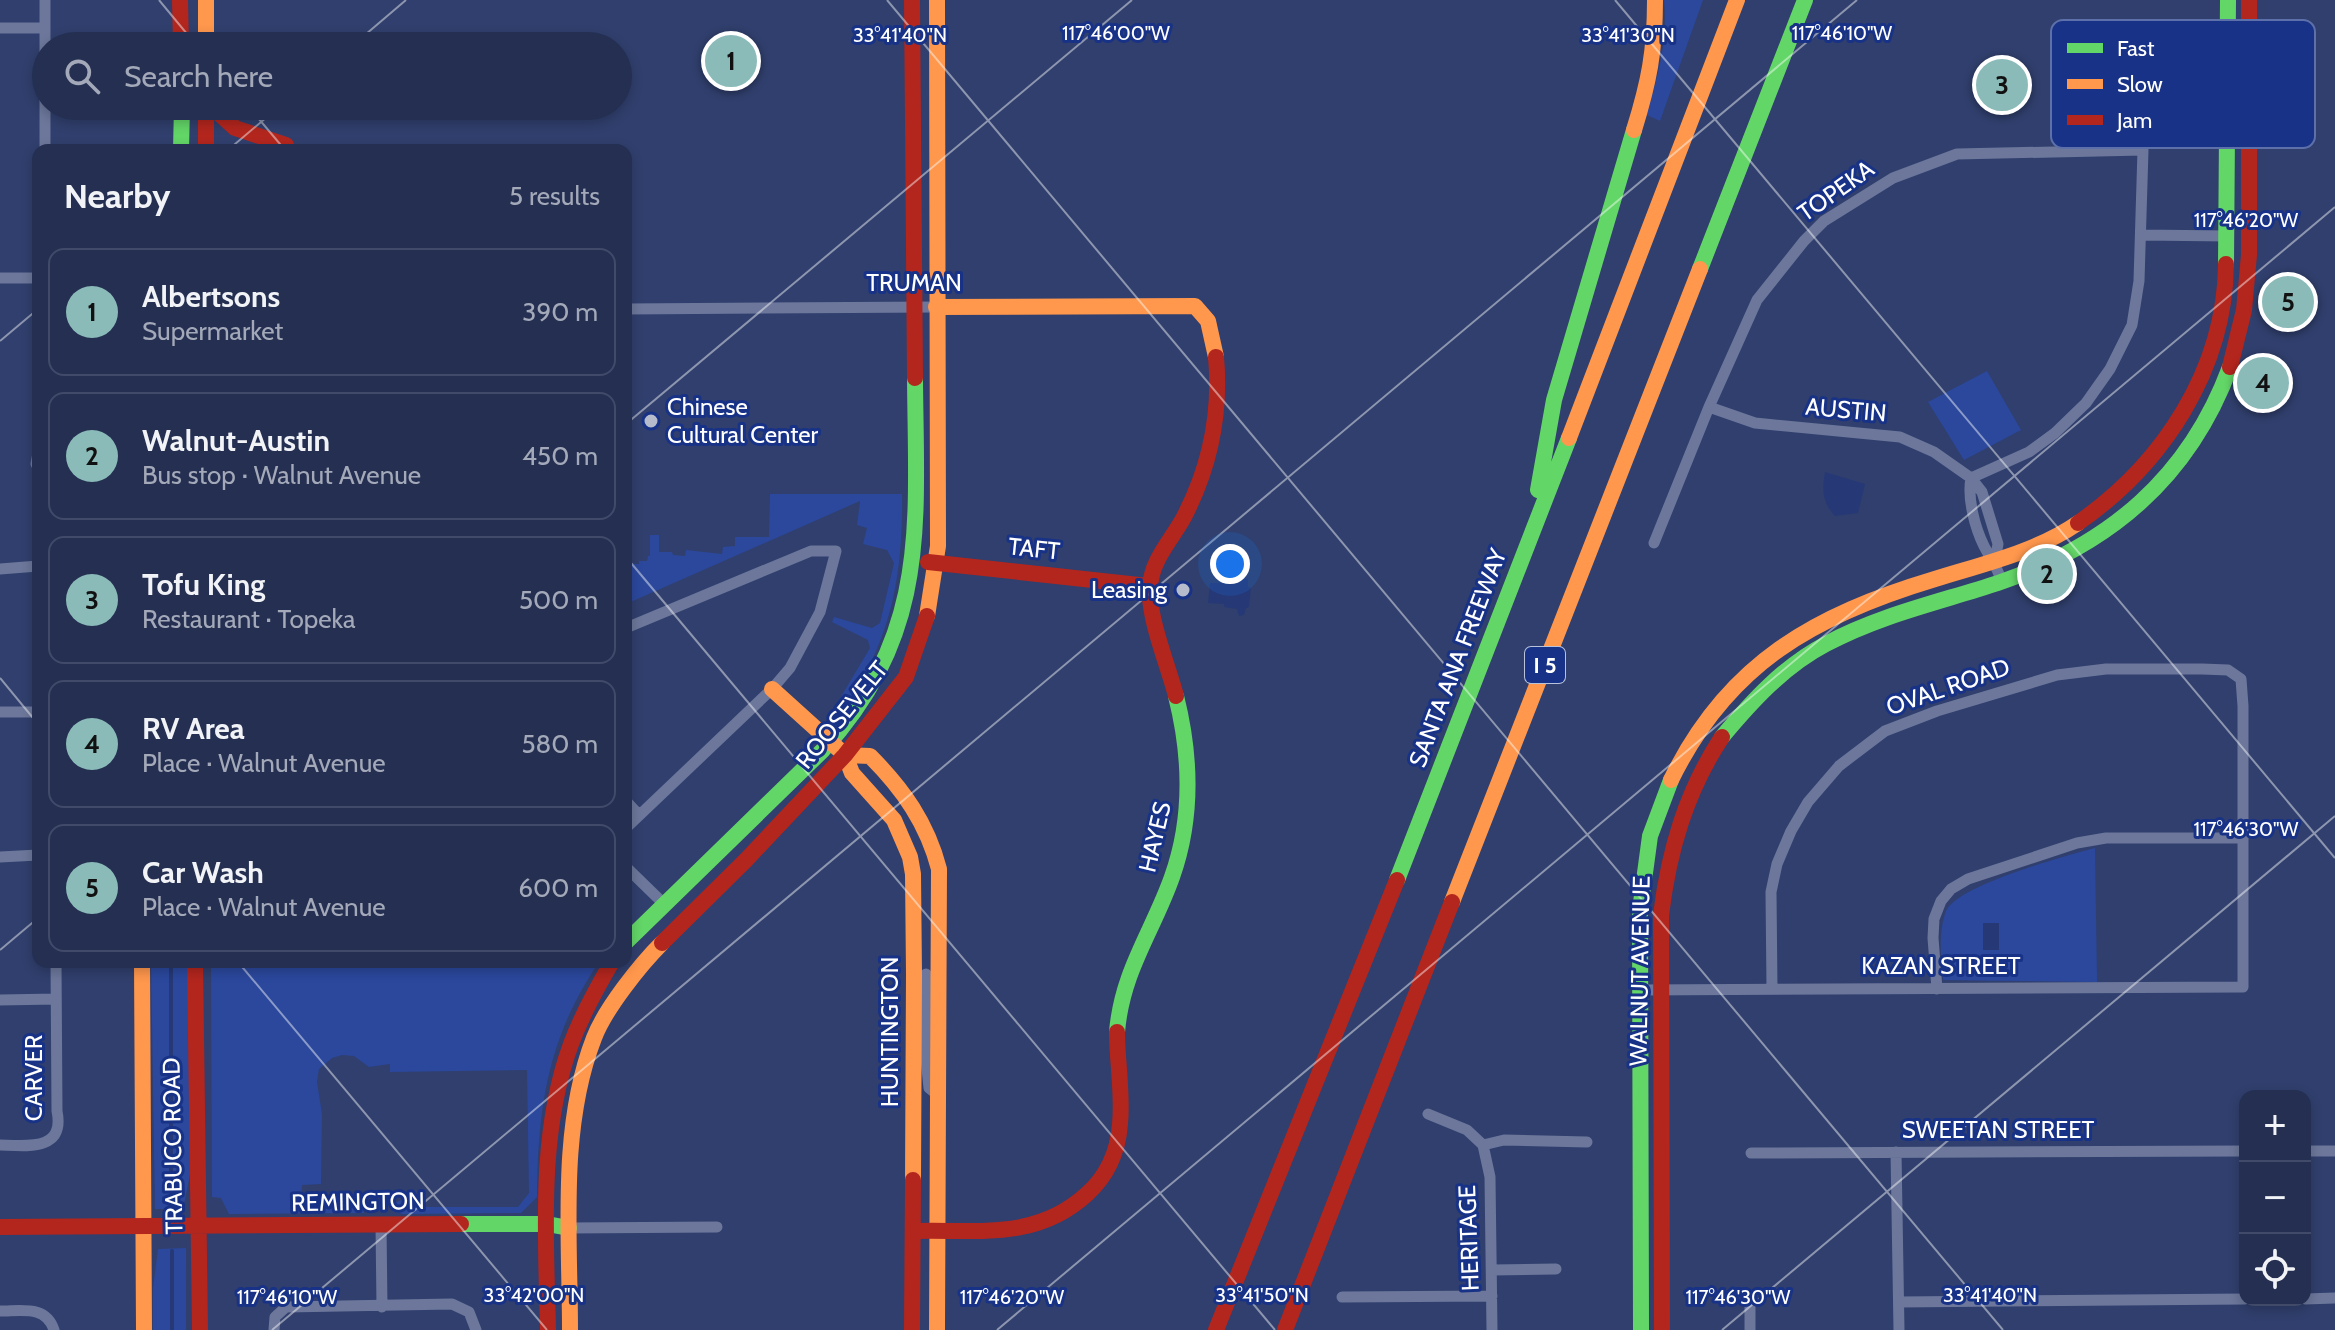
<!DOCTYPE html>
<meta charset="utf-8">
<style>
:root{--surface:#242f52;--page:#303b5c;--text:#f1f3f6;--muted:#a3a9b8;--line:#414a69;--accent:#8bbbb9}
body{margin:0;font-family:Cabin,sans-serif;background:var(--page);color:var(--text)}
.controls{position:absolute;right:24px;bottom:24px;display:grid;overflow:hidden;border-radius:16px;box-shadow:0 4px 12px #0003}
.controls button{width:72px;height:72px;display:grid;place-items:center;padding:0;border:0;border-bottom:2px solid var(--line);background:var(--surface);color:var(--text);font:40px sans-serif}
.you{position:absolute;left:1230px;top:564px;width:28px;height:28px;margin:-20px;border:6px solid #fff;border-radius:50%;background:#1a73e8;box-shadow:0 0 0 12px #1a73e833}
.badge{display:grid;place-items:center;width:52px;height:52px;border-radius:50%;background:var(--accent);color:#111;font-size:26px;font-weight:700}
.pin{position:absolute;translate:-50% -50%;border:4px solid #fff;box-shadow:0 2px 8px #0006}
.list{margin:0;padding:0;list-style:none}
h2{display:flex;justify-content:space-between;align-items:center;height:104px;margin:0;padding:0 32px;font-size:34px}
h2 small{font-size:26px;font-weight:400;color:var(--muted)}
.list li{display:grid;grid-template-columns:52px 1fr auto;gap:24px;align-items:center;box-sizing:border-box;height:128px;margin:0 16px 16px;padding:0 16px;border:2px solid var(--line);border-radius:16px}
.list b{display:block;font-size:30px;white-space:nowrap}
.list p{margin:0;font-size:26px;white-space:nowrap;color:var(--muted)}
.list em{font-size:26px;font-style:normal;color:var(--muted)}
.icon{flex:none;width:44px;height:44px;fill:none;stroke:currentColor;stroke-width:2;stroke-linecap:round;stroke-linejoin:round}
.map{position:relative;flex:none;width:2335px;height:1330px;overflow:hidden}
.search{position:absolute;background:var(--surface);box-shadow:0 4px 12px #0003;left:32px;top:32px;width:600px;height:88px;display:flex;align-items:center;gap:20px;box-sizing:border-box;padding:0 28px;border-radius:44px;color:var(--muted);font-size:30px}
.panel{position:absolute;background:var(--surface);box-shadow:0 4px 12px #0003;left:32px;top:144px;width:600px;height:824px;border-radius:16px}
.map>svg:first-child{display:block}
.green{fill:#2b489d}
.water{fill:#263976}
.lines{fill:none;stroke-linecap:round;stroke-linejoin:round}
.stream{stroke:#263976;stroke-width:4}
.street{stroke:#6c779b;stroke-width:11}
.fast{stroke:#63d668;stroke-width:16}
.slow{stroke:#ff974d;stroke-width:16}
.jam{stroke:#b3261e;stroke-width:16}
.ticks{fill:none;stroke:#fff;stroke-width:2;stroke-opacity:0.45}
.poi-dot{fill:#b7bccc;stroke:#173286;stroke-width:3}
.labels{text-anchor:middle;stroke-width:6;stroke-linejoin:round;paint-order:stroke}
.shield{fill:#173286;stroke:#b9c2db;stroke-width:2}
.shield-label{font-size:22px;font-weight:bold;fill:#fff}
.street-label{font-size:24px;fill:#fff;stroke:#173286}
.poi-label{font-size:24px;fill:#fff;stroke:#173286;text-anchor:start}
.key{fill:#173286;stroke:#5d70aa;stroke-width:2}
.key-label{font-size:22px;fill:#fff}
.ticks-label{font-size:20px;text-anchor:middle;fill:#fff;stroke:#173286;stroke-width:6;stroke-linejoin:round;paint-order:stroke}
</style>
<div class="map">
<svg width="2335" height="1330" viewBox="0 0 2335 1330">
<rect width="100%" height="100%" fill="#303f6d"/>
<!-- green -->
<path class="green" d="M1664 0H1703L1660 121 1647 115C1657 77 1669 40 1664 0Z
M1987 371 2021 430 1964 460 1928 402Z
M770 494H902C903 578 891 640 843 711L837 713 833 710 870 648 868 640 832 622 834 617 872 628 880 623 894 563 887 550 863 544 867 528 857 525 860 501 626 604V563L639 564V561H647L648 556H650V535H659V552H672L673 555 685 556 686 550 722 554 723 547 735 546V537H769Z
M2095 848 2097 982 1943 980C1941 959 1938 932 1946 911 1958 885 2065 856 2095 848Z
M151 962H190V1175L183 1209H155Z
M211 962H599C547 1039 538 1107 537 1197L521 1213 403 1214 392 1211 394 1203 404 1199 406 1207H518L529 1193 527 1070 390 1072V1064L369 1067 354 1056 342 1055 332 1058 319 1069 317 1082 322 1114 321 1184 302 1185 301 1203H294V1210L361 1208 362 1199 364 1213 229 1214 221 1198 212 1197Z
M186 1248V1330H153V1289L158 1249Z"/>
<!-- water -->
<path class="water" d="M1825 472 1865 484 1858 513 1835 516C1822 502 1822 490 1825 472Z
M1243 577 1248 579V587L1251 588 1249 607 1246 608 1244 615 1239 616 1237 609 1224 607V604L1208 603 1210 583H1239Z
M1983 923H1999V950H1983Z"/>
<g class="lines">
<!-- stream -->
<path class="stream" d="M171 962V1207
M172 1251V1330"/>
<!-- street -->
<path class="street" d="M45 0V150
M0 28H45
M2141 235 2228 236
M0 278H38
M626 309 936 307
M1709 407 1755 423 1900 437 1934 452 1971 478 1982 492 1998 544 1995 560
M36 464 38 453
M1971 478C1967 498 1975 528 1984 546 1991 560 1996 564 2001 580
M1654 543 1709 407 1757 300 1804 241 1824 221 1893 178 1957 154 2143 150 2139 281 2132 325 2110 369 2086 403 2055 433 2029 452 1971 478
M0 569 38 566
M626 628 811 551H836L820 612 790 668 772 689 626 828
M0 712H38
M626 801 639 815
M0 857 38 855
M626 867 663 903
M926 974V1059L929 1088 939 1096
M1937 989 1933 938 1934 919 1941 901 1951 889 1968 879 2077 843 2106 838H2241
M1640 990 2243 987V706L2241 679 2228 670 2202 669H2106L2057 675 1937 711 1885 731 1839 766 1808 802 1791 831 1777 864 1771 892 1772 989
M0 1000 56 999
M1428 1114 1467 1130 1483 1145
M0 1145C28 1146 65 1151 57 1111L56 962
M1483 1145 1490 1177 1492 1330
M1483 1145 1504 1140 1587 1142
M2305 1151H2335
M1896 1152 1899 1330
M1751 1153 2245 1151
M381 1225 382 1307
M569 1228 717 1227
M1492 1270 1556 1269
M1342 1297 1492 1296
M2305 1299 2335 1298
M1750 1302V1330
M1899 1302 2245 1299
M0 1311C22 1311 46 1305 54 1330
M274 1330 275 1317 286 1307 452 1304 469 1312 476 1330"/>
<!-- fast -->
<path class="fast" d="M181 150 182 106
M2226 264 2228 0
M1700 269 1805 0
M1538 490 1554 400 1634 130
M1722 737C1752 701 1784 666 1826 644 1880 615 1940 602 1998 583 2109 545 2189 478 2230 367
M1397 880 1569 438
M626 942 823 750C930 632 916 525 915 378
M1117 1032C1122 971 1153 931 1172 877 1193 818 1191 756 1176 696
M461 1224H547L569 1228
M1641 1330 1640 910 1650 836 1671 780"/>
<!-- slow -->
<path class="slow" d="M206 0V46
M1634 130C1649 82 1655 51 1655 0
M936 307 1195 306 1208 321 1216 357
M1569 438 1737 0
M927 616 938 546 937 0
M772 689 845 755 852 773 894 820 910 857 913 874 914 974 913 1180
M845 755 870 756C903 789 927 823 939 869L937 1330
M1671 780C1728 663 1815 615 1935 579 1983 564 2036 552 2078 523
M1452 902 1700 269
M142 962 144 1330
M570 1330C570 1235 559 1128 594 1038 605 1009 640 965 662 943"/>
<!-- jam -->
<path class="jam" d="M180 0 181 46
M912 0 915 378
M206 106V150
M211 106 235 128 286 145
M2230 367 2244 310 2249 255V0
M2078 523C2163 464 2225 370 2226 264
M928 562 1148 586
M1176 696C1168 665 1148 618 1150 588 1151 560 1171 541 1184 517 1210 467 1221 413 1216 357
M662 943 746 860 845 755 906 677 927 616
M195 962 200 1330
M0 1227 461 1224
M913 1231C977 1229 1036 1241 1087 1194 1107 1176 1118 1151 1120 1124 1123 1093 1117 1062 1117 1032
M548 1330C546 1237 538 1133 571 1044 582 1015 596 989 612 962
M912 1330 913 1180
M1216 1330 1397 880
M1285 1330 1452 902
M1662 1330 1661 915C1669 850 1686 792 1722 737"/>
</g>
<!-- ticks -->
<path class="ticks" d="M159 0 197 46M887 0 2003 1330M1615 0 2335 858M352 46 406 0M248 106 285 150M228 150 280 106M0 341 38 309M626 424 1132 0M626 557 1275 1330M0 678 38 724M0 950 38 918M238 962 547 1330M272 1330 1857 0M997 1330 2335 207M1722 1330 2335 816"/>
<!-- markers -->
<g class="poi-dot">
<circle cx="651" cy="421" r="8"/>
<circle cx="1183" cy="590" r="8"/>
</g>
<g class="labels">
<!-- shield labels -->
<rect class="shield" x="1525" y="647" width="40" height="36" rx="6"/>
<g class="shield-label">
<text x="1545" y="673">I 5</text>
</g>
<!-- street labels -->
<g class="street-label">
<text transform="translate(1836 191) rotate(-35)" y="8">TOPEKA</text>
<text x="914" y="291">TRUMAN</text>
<text transform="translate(1846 410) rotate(5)" y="8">AUSTIN</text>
<text transform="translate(1034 549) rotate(6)" y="8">TAFT</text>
<text transform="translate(1458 658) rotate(-69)" y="8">SANTA ANA FREEWAY</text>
<text transform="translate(1948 687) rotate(-19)" y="8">OVAL ROAD</text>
<text transform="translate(842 715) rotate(-51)" y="8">ROOSEVELT</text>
<text transform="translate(1155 837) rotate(-77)" y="8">HAYES</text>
<text x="1941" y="974">KAZAN STREET</text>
<text transform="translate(1640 971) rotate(-89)" y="8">WALNUT AVENUE</text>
<text transform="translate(890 1032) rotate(-90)" y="8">HUNTINGTON</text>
<text transform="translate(34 1078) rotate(-90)" y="8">CARVER</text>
<text x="1998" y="1138">SWEETAN STREET</text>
<text transform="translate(173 1146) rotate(-91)" y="8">TRABUCO ROAD</text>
<text transform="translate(358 1202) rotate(-1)" y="8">REMINGTON</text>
<text transform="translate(1469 1238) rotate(-92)" y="8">HERITAGE</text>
</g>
<!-- poi labels -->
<g class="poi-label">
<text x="667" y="415">Chinese<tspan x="667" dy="28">Cultural Center</tspan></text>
<text x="1167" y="598" text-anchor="end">Leasing</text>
</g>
</g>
<!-- legend -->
<rect x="2051" y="20" width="264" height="128" rx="12" class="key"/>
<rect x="2067" y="43" width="36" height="10" fill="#63d668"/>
<rect x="2067" y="79" width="36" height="10" fill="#ff974d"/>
<rect x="2067" y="115" width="36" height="10" fill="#b3261e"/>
<g class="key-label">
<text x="2117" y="56">Fast</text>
<text x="2117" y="92">Slow</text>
<text x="2117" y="128">Jam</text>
</g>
<g class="ticks-label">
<text x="1116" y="40">117°46'00"W</text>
<text x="1842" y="40">117°46'10"W</text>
<text x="1628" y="42">33°41'30"N</text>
<text x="900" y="42">33°41'40"N</text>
<text x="2246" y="227">117°46'20"W</text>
<text x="2246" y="836">117°46'30"W</text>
<text x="534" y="1302">33°42'00"N</text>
<text x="1262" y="1302">33°41'50"N</text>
<text x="1990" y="1302">33°41'40"N</text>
<text x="287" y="1304">117°46'10"W</text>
<text x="1012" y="1304">117°46'20"W</text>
<text x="1738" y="1304">117°46'30"W</text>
</g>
</svg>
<div class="controls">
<button>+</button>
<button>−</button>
<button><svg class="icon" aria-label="locate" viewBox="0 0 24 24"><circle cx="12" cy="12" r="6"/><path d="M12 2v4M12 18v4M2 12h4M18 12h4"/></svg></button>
</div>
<div class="you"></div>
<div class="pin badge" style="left:731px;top:61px">1</div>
<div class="pin badge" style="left:2047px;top:574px">2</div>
<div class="pin badge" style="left:2002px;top:85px">3</div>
<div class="pin badge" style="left:2263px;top:383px">4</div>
<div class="pin badge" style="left:2288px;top:302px">5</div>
<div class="search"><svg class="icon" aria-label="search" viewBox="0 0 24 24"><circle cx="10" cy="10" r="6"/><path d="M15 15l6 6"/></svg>Search here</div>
<section class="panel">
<h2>Nearby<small>5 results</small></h2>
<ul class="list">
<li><span class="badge">1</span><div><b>Albertsons</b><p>Supermarket</p></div><em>390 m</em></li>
<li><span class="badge">2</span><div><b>Walnut-Austin</b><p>Bus stop · Walnut Avenue</p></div><em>450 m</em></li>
<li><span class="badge">3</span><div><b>Tofu King</b><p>Restaurant · Topeka</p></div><em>500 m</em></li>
<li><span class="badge">4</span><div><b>RV Area</b><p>Place · Walnut Avenue</p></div><em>580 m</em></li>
<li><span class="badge">5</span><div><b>Car Wash</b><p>Place · Walnut Avenue</p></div><em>600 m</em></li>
</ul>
</section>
</div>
